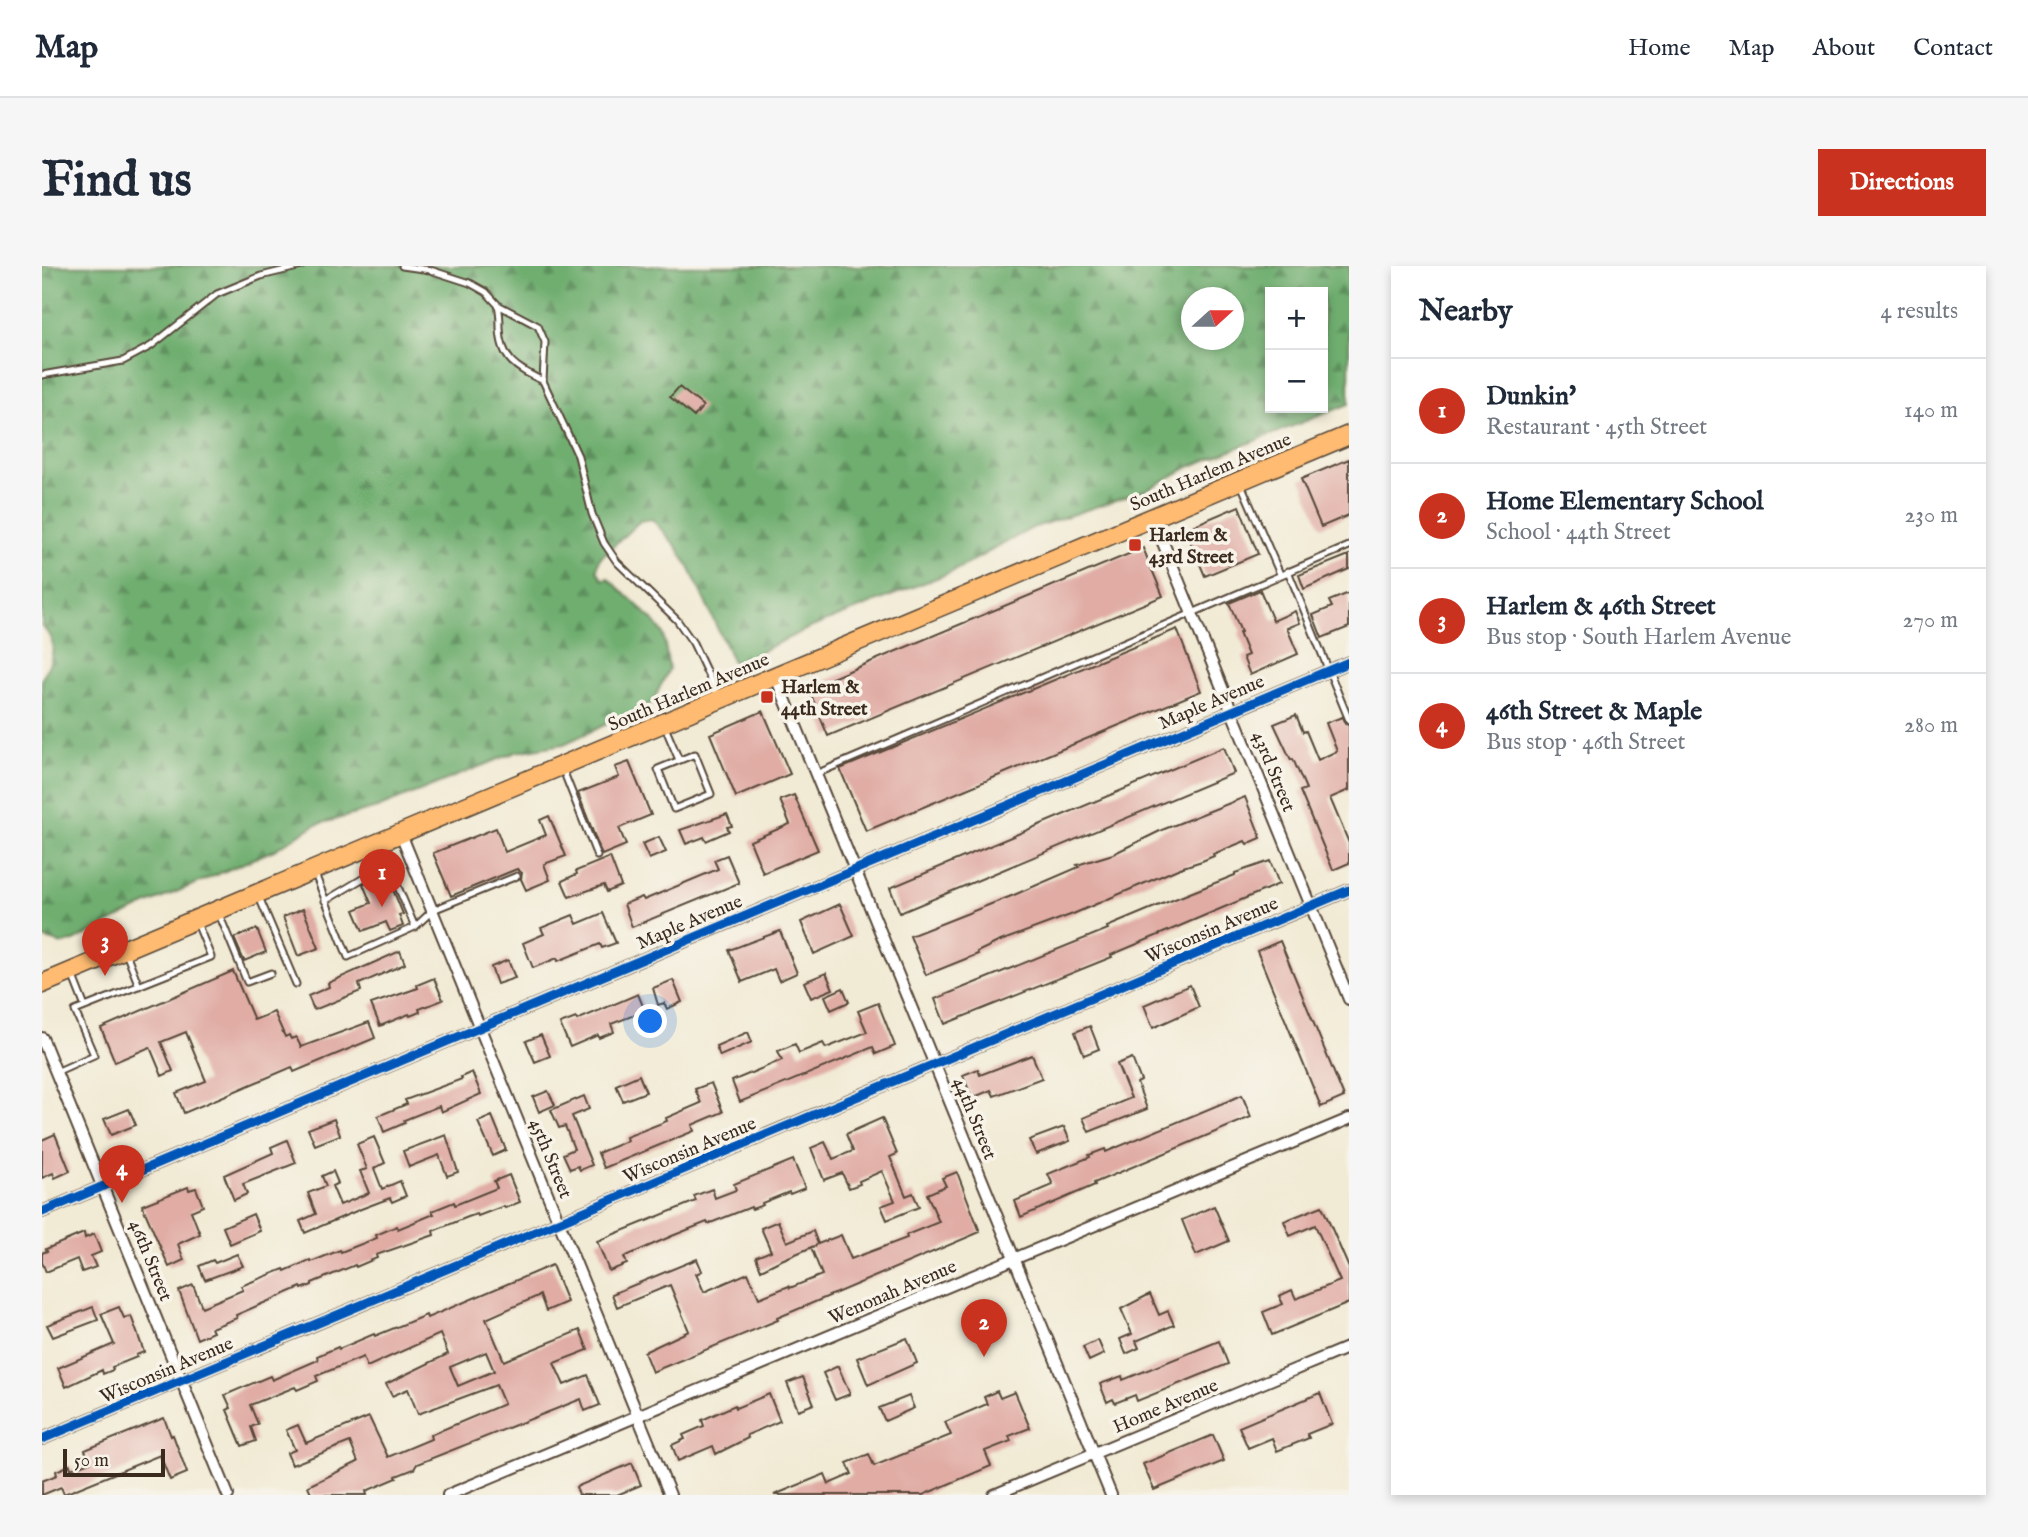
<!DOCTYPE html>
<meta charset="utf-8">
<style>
:root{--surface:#fff;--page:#f6f6f7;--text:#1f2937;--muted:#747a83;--line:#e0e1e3;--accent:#c8321e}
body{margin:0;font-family:"IM FELL English",serif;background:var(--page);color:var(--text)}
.controls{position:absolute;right:21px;top:21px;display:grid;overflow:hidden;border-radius:0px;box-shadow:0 4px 10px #0003}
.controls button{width:63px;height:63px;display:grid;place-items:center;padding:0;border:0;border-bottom:2px solid var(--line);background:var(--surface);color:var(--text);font:35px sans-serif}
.compass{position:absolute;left:1139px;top:21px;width:63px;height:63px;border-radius:50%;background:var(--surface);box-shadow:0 4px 10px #0003;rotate:69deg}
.scale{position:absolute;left:21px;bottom:18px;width:102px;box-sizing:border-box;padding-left:7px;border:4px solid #3b2a1e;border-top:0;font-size:19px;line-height:24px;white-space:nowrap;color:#3b2a1e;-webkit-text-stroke:5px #f7f3e8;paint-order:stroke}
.you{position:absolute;left:609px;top:756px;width:24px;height:24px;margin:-18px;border:5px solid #fff;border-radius:50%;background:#1a73e8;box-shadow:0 0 0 10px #1a73e833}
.badge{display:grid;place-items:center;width:46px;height:46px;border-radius:50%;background:var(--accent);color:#fff;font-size:23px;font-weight:700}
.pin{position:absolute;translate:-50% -58px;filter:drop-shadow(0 2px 4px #0008)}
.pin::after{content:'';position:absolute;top:37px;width:24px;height:21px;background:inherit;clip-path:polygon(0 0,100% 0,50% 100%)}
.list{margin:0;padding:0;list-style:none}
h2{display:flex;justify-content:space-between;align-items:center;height:91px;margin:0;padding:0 28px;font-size:30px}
h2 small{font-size:23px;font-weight:400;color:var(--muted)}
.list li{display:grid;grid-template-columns:46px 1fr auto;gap:21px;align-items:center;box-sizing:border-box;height:105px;padding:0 28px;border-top:2px solid var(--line)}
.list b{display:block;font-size:26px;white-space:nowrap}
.list p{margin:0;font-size:23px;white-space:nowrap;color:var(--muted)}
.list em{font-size:23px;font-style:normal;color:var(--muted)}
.map{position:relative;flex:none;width:1307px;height:1229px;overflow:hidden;border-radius:0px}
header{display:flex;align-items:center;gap:42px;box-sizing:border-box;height:98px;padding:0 35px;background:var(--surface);border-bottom:2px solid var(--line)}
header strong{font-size:33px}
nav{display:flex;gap:38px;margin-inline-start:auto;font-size:24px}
.intro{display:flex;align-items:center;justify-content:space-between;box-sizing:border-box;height:168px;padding:0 42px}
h1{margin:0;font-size:49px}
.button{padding:18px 32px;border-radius:0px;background:var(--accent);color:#fff;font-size:24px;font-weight:700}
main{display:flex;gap:42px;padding:0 42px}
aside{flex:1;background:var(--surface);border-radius:0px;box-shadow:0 4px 10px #0003}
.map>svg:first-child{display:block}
.forest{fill:url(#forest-firs);stroke:#556c47;stroke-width:2;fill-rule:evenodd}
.building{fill:#e0aca4;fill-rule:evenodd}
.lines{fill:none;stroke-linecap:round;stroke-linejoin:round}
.service-casing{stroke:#564739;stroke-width:9}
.minor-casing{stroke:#564739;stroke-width:14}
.primary-casing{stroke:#564739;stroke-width:21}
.service{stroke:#fff;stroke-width:5}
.minor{stroke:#fff;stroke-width:10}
.primary{stroke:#febb71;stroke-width:18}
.cycleway-casing{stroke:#f7f3e8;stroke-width:13}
.cycleway{stroke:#0057b8;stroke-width:9}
.poi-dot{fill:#c8321e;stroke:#f7f3e8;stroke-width:2.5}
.labels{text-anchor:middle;stroke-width:7;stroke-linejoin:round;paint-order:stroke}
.street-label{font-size:19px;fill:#3b2a1e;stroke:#f7f3e8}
.poi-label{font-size:19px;font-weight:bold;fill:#3b2a1e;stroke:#f7f3e8;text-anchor:start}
</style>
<header>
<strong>Map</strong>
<nav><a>Home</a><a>Map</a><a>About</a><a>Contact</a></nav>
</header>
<div class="intro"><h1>Find us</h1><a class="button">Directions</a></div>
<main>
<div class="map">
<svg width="1307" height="1229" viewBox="0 0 1307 1229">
<defs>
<pattern id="forest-firs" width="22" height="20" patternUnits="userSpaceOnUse" patternTransform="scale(1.75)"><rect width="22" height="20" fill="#6fae70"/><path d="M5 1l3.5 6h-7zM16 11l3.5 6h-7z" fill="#5c8e5b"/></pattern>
</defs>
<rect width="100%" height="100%" fill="#f7f3e8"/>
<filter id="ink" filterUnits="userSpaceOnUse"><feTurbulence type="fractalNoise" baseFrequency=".0143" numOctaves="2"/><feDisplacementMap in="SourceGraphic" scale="14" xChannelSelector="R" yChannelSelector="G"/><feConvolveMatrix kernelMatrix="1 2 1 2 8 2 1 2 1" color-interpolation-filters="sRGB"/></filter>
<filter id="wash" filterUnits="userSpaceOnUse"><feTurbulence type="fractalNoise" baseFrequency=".00686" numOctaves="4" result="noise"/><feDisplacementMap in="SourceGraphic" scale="28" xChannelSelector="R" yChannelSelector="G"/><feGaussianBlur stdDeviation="1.57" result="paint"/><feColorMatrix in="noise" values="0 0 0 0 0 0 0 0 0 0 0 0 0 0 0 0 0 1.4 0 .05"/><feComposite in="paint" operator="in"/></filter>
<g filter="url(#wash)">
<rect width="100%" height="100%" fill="#f1ead4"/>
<!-- forest -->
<path class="forest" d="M0 0H1307V138L1149 200 1104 224 990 262 912 305 765 363 703 393 691 396 648 303 635 281 610 253 598 255 557 293 555 304 561 314 566 312 610 353 621 367 627 403 610 437 522 478 474 486 335 542 273 559 232 584 97 642 32 675 21 678 0 672V413C10 394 18 378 0 360ZM1228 26H1281V142H1228ZM1150 32H1192V74H1150Z"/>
<g id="blocks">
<!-- building -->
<path class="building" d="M637 121 661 140 652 151 628 131Z
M1307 193V249L1279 261 1259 213Z
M1197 240 1216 288 1163 310 1143 263Z
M1101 282 1121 330 786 470 766 422Z
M1307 289V303L1262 323 1257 309Z
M1218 324 1231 355 1253 345 1258 357 1245 362 1256 388 1208 409 1201 391 1206 389 1197 367 1199 366 1187 337Z
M1307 327V361L1280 372 1271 349 1290 341 1287 335Z
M1135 363 1159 425 824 565 798 503Z
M721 445 748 508 694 531 668 468Z
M1254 449 1261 466 1264 465 1276 494 1295 485 1284 457 1300 451 1303 458 1307 459V524L1288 532 1307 577V597L1291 604 1258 525 1264 523 1251 493 1249 494 1232 458Z
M1182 481 1192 507 858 647 848 622Z
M587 496 609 549 577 562 584 579 560 589 536 527 577 511 573 501Z
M752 529 776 584 721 607 708 575 748 558 738 534Z
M1203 531 1219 572 1205 578 1203 575 1171 588 1172 590 1160 595 1138 602 1031 648 956 676 935 686 936 688 884 709 868 670 972 629 1037 601 1035 599 1071 588 1120 564Z
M685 548 690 560 685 561 687 565 664 575 662 571 644 578 638 564Z
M507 550 524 590 502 598 508 614 484 624 479 613 480 607 475 603 409 630 391 587 454 562 463 586 504 569 498 554Z
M617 571 624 586 607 593 600 578Z
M685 589 697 617 590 661 582 638 600 631 602 634 676 603 672 594Z
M568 591 579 620 565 626 562 619 527 631 520 615 535 608 534 605Z
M1228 595 1237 618 1069 689 1070 691 903 758 893 733 1066 663 1065 661 1108 643 1193 609V607Z
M338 610 344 612 347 620 349 619 361 648 357 649 361 660 348 665 344 656 321 665 312 644 329 637 321 618Z
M798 638 812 670 772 688 759 656Z
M261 643 277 682 256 690 241 651Z
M561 647 574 677 560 682 558 678 516 695 515 692 491 702 481 677 502 668 499 662 531 649 535 658Z
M215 663 224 686 202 695 192 672Z
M738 665 755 707 737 715 732 703 700 716 687 684Z
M1238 675 1302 831 1279 841 1215 685Z
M358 685 363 698 317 718 319 725 272 744 266 730 287 721 286 717Z
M466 694 473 712 455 718 449 701Z
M191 705 212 754 232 746 243 771 247 769 249 773 254 771 259 781 327 756 333 772 252 806 250 801 142 847 134 827 164 815 144 766 119 776 131 805 120 810 108 781 73 796 59 762Z
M784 707 791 723 769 732 762 716Z
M392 712 401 734 377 743 378 746 368 750 367 748 338 760 329 738 376 722 375 719Z
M631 714 640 736 625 743 622 737 616 739 611 722Z
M1148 719 1157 741 1111 762 1102 739Z
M801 722 807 736 789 744 783 730Z
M596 728 603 745 569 758 572 766 557 772 556 769 528 781 518 758 534 752 535 754Z
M836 737 853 780 834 788 831 781 698 836 690 815 740 794 736 785 753 778 757 787 781 777 784 782 825 766 816 745Z
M1048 760 1057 783 1042 789 1033 766Z
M706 766 710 776 678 790 674 780Z
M499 769 508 790 493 796 484 775Z
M990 789 1000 812 952 830 949 824 930 832 921 809 936 803 938 809Z
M1090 792 1099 815 1095 817 1105 843 1047 866 1041 852 1089 832 1075 798Z
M430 806 439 828 399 846 397 840 362 854 363 857 342 866 336 850 365 838 363 834 420 813 419 811Z
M597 809 604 826 581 835 574 819Z
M669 817 681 846 650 859 652 865 562 902 556 887 585 875 584 871 625 855 624 852 659 837 653 823Z
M506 825 513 839 497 846 491 831Z
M1200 829 1209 851 1052 917 1053 919 979 951 973 935 1011 919 1006 908 1048 891 1047 889 1063 883 1064 886Z
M542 830 547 843 530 850 550 899 538 904 536 900 528 903 521 888 532 883 523 860 517 862 509 844Z
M87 843 94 859 69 869 62 853Z
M450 850 464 884 451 890 436 856Z
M840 852 855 888 848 891 864 930 871 927 877 941 845 954 839 940 853 935 840 905 817 915 818 918 807 922 800 907 782 914 769 882 783 876 791 893 811 885 804 868Z
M292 853 298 869 273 879 266 863Z
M1022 861 1028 875 994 888 987 874Z
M13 868 28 905 13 912 11 907 0 912V874Z
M404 869 416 906 405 910 397 889 367 901 361 885Z
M332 871 343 897 332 902 340 923 358 915 364 930 350 936 348 932 319 943 263 967 258 955 274 948 266 927 284 920 280 910 291 905 296 917 290 920 298 939 327 927 318 905 325 903 315 878Z
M245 874 254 897 201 918 205 928 192 934 182 909 231 887 229 881Z
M751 894 763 922 748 928 747 926 720 937 721 939 710 943 709 941 666 958 665 956 630 970 582 991 585 998 567 1005 555 975 654 935 652 930 670 923 673 932 694 924 692 918Z
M915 906 938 966 735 1052 736 1054 610 1106 602 1086 647 1065 628 1019 575 1041 570 1028 655 993 660 1005 654 1008 662 1026 706 1007 717 1032 747 1020 748 1022 780 1009 769 981 775 979 737 995 719 1004 714 991 729 985 719 962 736 955 745 976 771 965 776 978 799 969 809 993 865 972 864 969 897 956 885 928 904 920 900 912Z
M467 909 478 936 463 942 462 940 436 950 435 948 426 951 391 965 392 969 334 989 335 992 314 1001 313 999 270 1017V1019L260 1023 259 1021 194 1049 195 1052 169 1062 171 1066 155 1073 137 1025 151 1019 160 1041 201 1024 199 1020 242 1003 243 1005 268 994 269 996 298 984 299 986 335 972 334 969 355 960 356 963 392 948 390 945 412 936 413 939 455 922 452 915Z
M146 921 147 924 154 922 161 940 149 945 158 968 136 978 142 994 127 1001 100 939Z
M1172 940 1187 975 1154 989 1140 954Z
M1280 940 1307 1002V1037L1230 1069 1221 1046 1241 1038 1237 1030 1250 1024 1254 1033 1298 1015 1273 959 1248 970 1242 955Z
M211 948 218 965 188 978 181 961Z
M42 967 43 972 52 968 59 986 49 990 54 1001 40 1006 35 993 4 1006 0 996V987L5 985 4 983Z
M195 988 201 1000 163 1014 157 1000 171 994 173 997Z
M510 999 525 1036 504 1045 498 1029 444 1053 462 1095 538 1064 546 1084 512 1097 522 1119 546 1109 558 1139 543 1145 539 1133 375 1198 372 1203 354 1210 355 1212 324 1225 325 1229H270L266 1220 316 1196 308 1176 250 1199 245 1187 253 1184 244 1164 256 1159 264 1177 327 1151 346 1191 389 1173 388 1169 462 1138 454 1119 376 1148 366 1123 350 1130 344 1118 406 1088 398 1068 325 1101 321 1091 274 1110 276 1115 255 1124 253 1121 208 1139 216 1158 209 1161 214 1175 200 1180 185 1144 189 1142 183 1129 228 1110 230 1114 276 1094 275 1090 296 1081 297 1083 332 1068 333 1070 384 1049 385 1052ZM444 1086 452 1105 416 1120 408 1101Z
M1108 1028 1117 1049 1126 1045 1132 1059 1094 1075 1097 1082 1084 1088 1078 1073 1090 1068 1079 1043Z
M51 1041 56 1054 11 1071 5 1059Z
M77 1041 82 1052 89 1050 102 1086 94 1089 95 1091 70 1101 71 1104 61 1108 60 1104 24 1121 16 1102 72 1078 59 1048Z
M865 1072 875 1097 826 1119 815 1092Z
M1056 1074 1062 1088 1047 1095 1041 1081Z
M1177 1075 1186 1098 1095 1135 1093 1129 1073 1137 1071 1133 1065 1136 1058 1118 1080 1110 1081 1114Z
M796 1100 808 1128 793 1134 781 1107Z
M761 1111 772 1138 756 1144 745 1117Z
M955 1125 958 1132 973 1126 988 1162 967 1170 969 1175 943 1185 949 1200 881 1229H732L783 1208 787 1218 810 1208 805 1197 827 1188 832 1200 909 1169 903 1156 945 1138 942 1131Z
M1278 1127 1290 1158 1265 1168 1267 1172 1235 1185 1230 1172 1206 1182 1197 1161Z
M727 1128 738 1155 705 1169 706 1172 674 1188 671 1180 636 1195 630 1179 643 1173 641 1169 662 1160 660 1154 693 1139 694 1142Z
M867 1130 872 1142 843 1155 837 1142Z
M122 1152 129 1170 131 1169 145 1207 128 1214 118 1189 22 1228 19 1221 0 1229V1215L15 1209 14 1205 28 1199 29 1203 48 1196 43 1184Z
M1171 1169 1182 1195 1112 1224 1101 1198Z
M590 1197 599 1219 575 1229H537L534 1221Z"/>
</g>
</g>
<g filter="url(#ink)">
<use href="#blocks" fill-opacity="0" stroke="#564739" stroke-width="2"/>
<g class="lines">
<!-- service casing -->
<g class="service-casing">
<path id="service" d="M360 0 388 4 428 17 444 26 456 39 496 60 503 76 501 115 536 190 550 248 562 277 575 296 635 354 651 377 677 432
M456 39C458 47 458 54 458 62 459 95 475 102 501 115
M0 109 81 95 109 80 175 28 219 10 260 0
M1199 218 1238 308
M1246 305 1307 454
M623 461 637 494
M653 488 669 528 632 543 616 503Z
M521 504 555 590
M774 508 1307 280
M273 608 306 691 373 661 391 644 475 610
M217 631 254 718
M283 635 330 607C338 603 343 604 351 609L373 661
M177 648 205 716 229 707
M84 687 97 720
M30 708 43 741
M14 806 52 789 33 745 169 691 155 657"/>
</g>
<!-- minor casing -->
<g class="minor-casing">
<path id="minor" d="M1111 252 1307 733
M734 411 1069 1229
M359 568 628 1229
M0 772 186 1229
M0 946 1307 396
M0 1173 1307 624
M406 1229 1307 853
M952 1229 1307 1081"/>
</g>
<!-- primary casing -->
<g class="primary-casing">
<path id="primary" d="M0 718 1307 169"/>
</g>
<!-- service -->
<use href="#service" class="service"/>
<!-- minor -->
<use href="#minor" class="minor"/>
<!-- primary -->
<use href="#primary" class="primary"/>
<!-- cycleway casing -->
<g class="cycleway-casing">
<path id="cycleway" d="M0 946 1307 396
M0 1173 1307 624"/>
</g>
<!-- cycleway -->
<use href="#cycleway" class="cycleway"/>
</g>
</g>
<!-- markers -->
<g class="poi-dot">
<rect x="1086" y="272" width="14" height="14" rx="3.5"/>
<rect x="718" y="424" width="14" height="14" rx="3.5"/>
</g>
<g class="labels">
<!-- street labels -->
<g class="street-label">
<text transform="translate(1168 205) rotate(-23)" y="7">South Harlem Avenue</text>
<text transform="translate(646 425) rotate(-23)" y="7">South Harlem Avenue</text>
<text transform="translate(1169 435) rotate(-23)" y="7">Maple Avenue</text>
<text transform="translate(1233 505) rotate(68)" y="7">43rd Street</text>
<text transform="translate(647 655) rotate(-23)" y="7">Maple Avenue</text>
<text transform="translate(1169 663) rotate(-23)" y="7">Wisconsin Avenue</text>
<text transform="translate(934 852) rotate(68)" y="7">44th Street</text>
<text transform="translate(647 883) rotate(-23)" y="7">Wisconsin Avenue</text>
<text transform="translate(510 892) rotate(68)" y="7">45th Street</text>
<text transform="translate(110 994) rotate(68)" y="7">46th Street</text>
<text transform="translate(850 1025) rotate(-23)" y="7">Wenonah Avenue</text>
<text transform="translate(124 1103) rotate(-23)" y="7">Wisconsin Avenue</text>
<text transform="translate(1123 1139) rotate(-23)" y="7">Home Avenue</text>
</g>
<!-- poi labels -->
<g class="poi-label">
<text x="1107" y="275">Harlem &amp;<tspan x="1107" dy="22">43rd Street</tspan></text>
<text x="739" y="427">Harlem &amp;<tspan x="739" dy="22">44th Street</tspan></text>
</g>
</g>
</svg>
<div class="controls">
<button>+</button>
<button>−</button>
</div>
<svg class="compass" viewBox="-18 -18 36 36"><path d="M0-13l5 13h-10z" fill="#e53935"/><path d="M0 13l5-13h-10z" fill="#747a83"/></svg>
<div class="scale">50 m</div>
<div class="you"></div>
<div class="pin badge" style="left:340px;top:641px">1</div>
<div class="pin badge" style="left:942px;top:1091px">2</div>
<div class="pin badge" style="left:63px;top:710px">3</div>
<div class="pin badge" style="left:80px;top:937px">4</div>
</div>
<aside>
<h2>Nearby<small>4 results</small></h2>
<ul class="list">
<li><span class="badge">1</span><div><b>Dunkin'</b><p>Restaurant · 45th Street</p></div><em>140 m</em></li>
<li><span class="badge">2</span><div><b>Home Elementary School</b><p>School · 44th Street</p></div><em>230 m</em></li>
<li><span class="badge">3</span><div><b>Harlem &amp; 46th Street</b><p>Bus stop · South Harlem Avenue</p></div><em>270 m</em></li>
<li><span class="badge">4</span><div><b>46th Street &amp; Maple</b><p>Bus stop · 46th Street</p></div><em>280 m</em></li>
</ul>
</aside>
</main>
